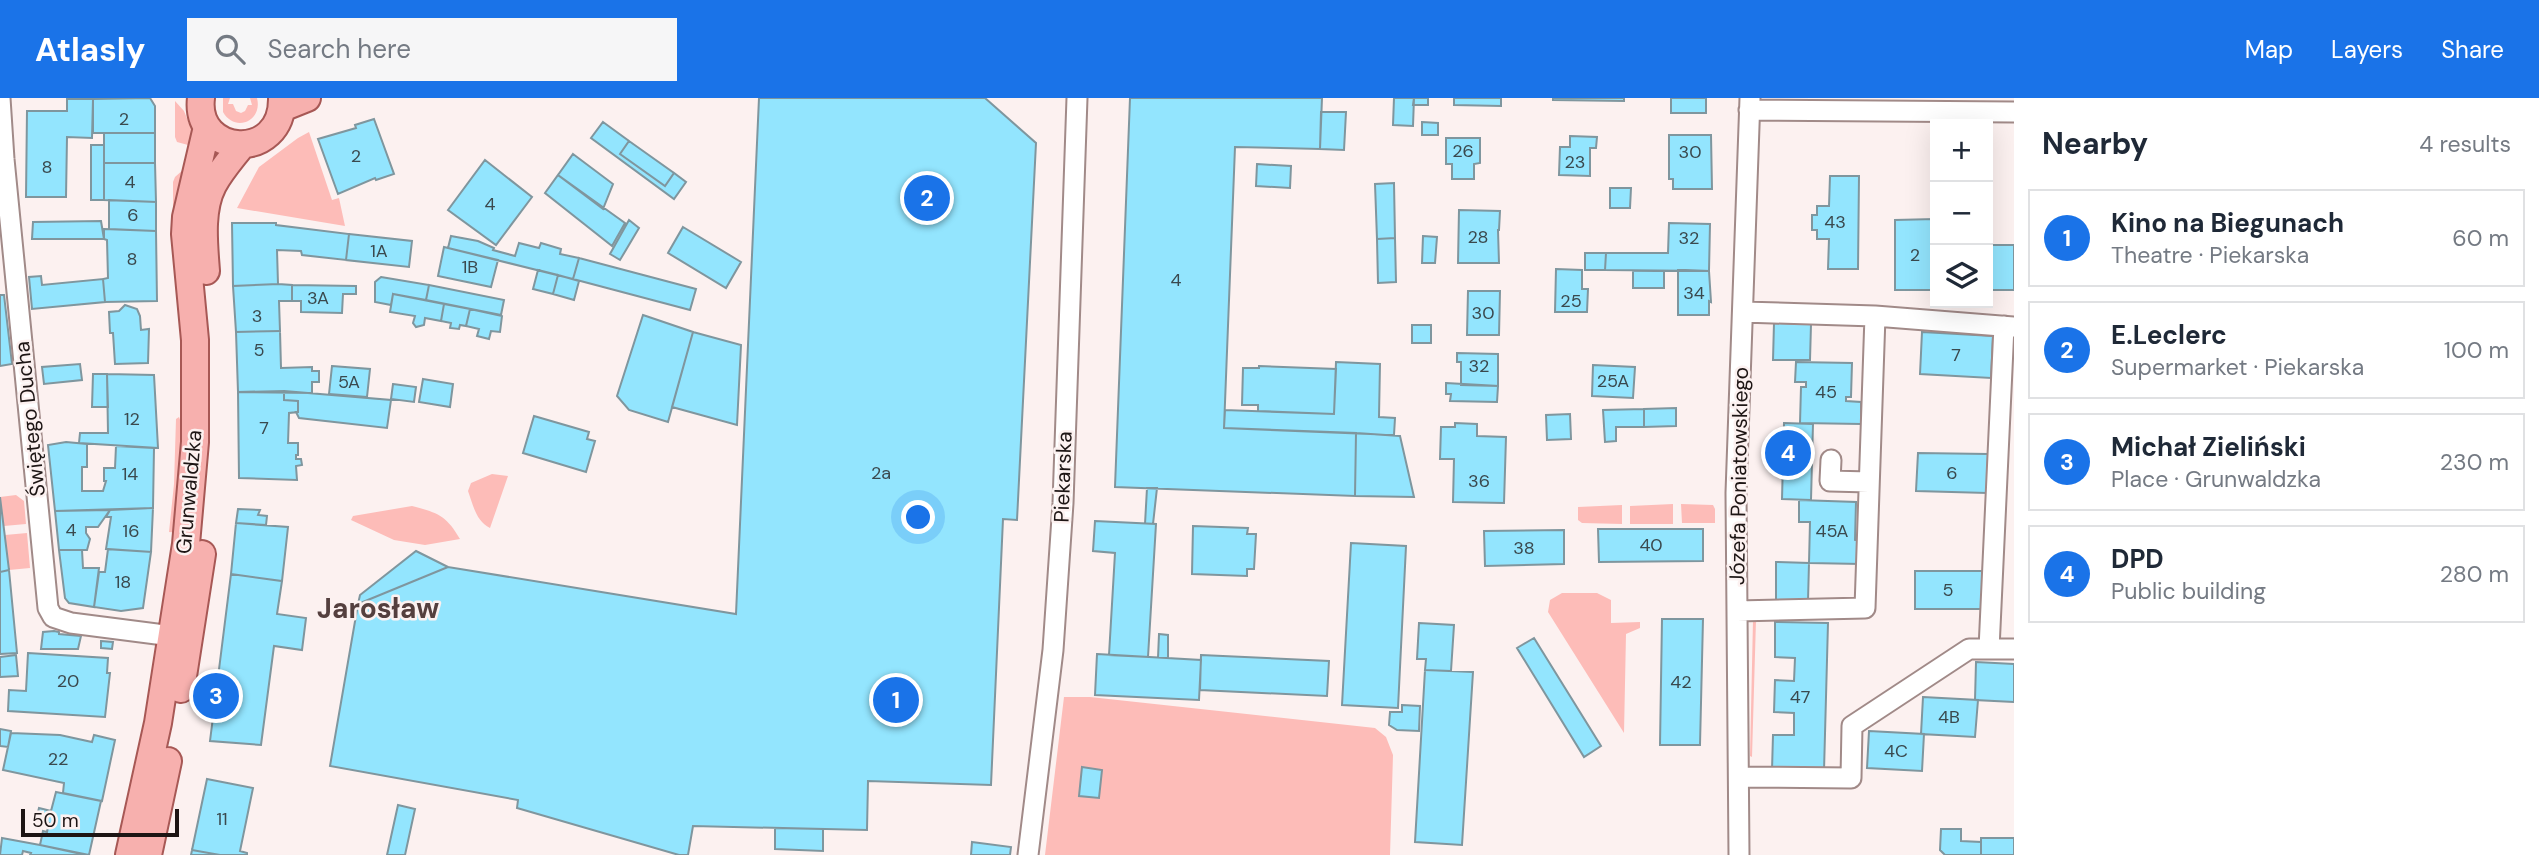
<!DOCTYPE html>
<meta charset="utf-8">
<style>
:root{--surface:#fff;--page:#f6f6f7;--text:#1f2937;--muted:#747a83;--line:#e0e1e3;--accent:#1a73e8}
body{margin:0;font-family:"DM Sans",sans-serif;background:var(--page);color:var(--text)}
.controls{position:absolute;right:21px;top:21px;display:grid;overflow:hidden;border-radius:0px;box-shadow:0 7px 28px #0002}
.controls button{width:63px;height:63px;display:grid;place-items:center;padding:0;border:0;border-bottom:2px solid var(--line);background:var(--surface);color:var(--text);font:35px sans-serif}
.scale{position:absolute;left:21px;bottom:18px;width:158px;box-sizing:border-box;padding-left:7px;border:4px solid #1d1514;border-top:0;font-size:19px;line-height:24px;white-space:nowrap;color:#1d1514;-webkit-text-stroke:5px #fcf1f0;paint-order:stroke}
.you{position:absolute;left:919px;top:420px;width:24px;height:24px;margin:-18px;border:5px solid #fff;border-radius:50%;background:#1a73e8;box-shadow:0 0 0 10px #1a73e833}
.badge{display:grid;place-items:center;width:46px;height:46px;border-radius:50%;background:var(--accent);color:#fff;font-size:23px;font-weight:700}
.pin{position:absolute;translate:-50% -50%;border:4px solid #fff;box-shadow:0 2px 7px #0006}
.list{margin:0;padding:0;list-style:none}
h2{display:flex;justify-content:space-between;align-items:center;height:91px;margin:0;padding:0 28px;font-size:30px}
h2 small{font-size:23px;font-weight:400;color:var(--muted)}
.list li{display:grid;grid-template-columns:46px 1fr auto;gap:21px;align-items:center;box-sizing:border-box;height:98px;margin:0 14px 14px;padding:0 14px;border:2px solid var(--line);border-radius:0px}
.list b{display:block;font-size:26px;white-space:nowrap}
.list p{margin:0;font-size:23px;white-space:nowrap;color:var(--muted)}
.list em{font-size:23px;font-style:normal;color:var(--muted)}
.icon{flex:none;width:38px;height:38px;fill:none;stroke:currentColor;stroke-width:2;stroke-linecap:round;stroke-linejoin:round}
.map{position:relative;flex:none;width:2014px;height:757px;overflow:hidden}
header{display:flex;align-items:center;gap:42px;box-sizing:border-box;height:98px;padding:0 35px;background:var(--accent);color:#fff}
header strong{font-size:33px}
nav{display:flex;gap:38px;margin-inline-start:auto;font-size:24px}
.search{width:490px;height:63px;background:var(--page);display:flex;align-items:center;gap:18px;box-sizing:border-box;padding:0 24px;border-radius:0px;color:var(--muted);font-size:26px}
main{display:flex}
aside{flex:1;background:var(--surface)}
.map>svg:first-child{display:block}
.green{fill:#fdbcb8}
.building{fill:#93e5fe;stroke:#7f969e;stroke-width:2}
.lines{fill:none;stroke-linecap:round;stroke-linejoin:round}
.minor-casing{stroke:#a18a88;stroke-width:23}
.major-casing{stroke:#a75855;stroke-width:30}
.minor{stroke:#fff;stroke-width:19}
.major{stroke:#f7b0ae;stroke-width:26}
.labels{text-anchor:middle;stroke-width:5;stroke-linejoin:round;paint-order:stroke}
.number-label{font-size:18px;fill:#3a494e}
.street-label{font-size:21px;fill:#1d1514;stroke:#fcf1f0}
.district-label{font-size:28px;font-weight:bold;fill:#543f3e;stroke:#fcf1f0}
</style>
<header>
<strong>Atlasly</strong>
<div class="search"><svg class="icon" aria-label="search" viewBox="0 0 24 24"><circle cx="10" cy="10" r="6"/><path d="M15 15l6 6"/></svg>Search here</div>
<nav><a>Map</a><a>Layers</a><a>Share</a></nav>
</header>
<main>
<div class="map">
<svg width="2014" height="757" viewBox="0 0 2014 757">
<rect width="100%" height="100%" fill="#fcf1f0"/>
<!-- green -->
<path class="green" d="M223 0H230L228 6H233L236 13 241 15 245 13 248 7H252L250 0H257C263 23 235 35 223 14Z
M175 3 184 13 193 35 173 124V84L175 79 184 71 188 47 177 44 175 39Z
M309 34 332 102 339 100 345 128 237 110 259 69 298 40Z
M179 319 185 335 179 435 169 434 174 386 176 321Z
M492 376 508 378 490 430C476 423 473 407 468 393L471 385Z
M16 397 24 403 26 426 4 428 0 399Z
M1673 406V426H1630V408Z
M1681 406 1713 407 1715 411V425H1682Z
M1622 407V426L1582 425 1578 422V409Z
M412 408C438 415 446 417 460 441L425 447 394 442 351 422 353 418Z
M27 435 30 470 9 472 5 437Z
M1562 495H1597L1611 502V525L1640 524V530L1626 536 1624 635 1548 514 1550 502Z
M1753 522H1756L1752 659 1750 658Z
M1064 599H1090L1375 630 1386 639 1393 657 1390 757H1045Z"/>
<!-- building -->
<path class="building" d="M150 0 155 8V35H93V1Z
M759 0H985L1036 45 1017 422 1003 421 991 687 868 683 867 732 693 728 688 757H679L517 710 518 702 330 668 358 506 448 469 736 516Z
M1130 0H1322L1320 51 1235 49 1224 330 1356 335 1355 398 1115 389Z
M1394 0H1414L1413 28 1393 27Z
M1414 0H1428V7H1413Z
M1454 0H1501V8L1454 7Z
M1553 0H1624V3L1553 2Z
M1671 0H1706V15H1671Z
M67 1H93L92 40 67 39 66 99H26L27 13H67Z
M1321 14H1346L1344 52 1320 51Z
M374 21 394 76 376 82 375 80 338 96 318 41 356 30 355 27Z
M603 24 629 43 620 56 665 88 674 75 686 84 674 101 591 40Z
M1422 24 1438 25V37H1422Z
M104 35H155V65H104Z
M1669 37H1711L1712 91H1673V81H1669Z
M1570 38 1597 39 1596 50H1590V78L1559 77 1560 49H1570Z
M1446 40H1480V65L1474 66V81H1452V66H1446Z
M629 43 674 75 665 88 620 56Z
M91 47H104V102H91Z
M573 56 613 86 603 111 558 77Z
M485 62 532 99 496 147 448 112Z
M104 65H155L156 104 104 102Z
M1257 66 1291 68 1290 90 1256 88Z
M558 77 625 125 612 148 545 95Z
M1830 78H1859L1858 171H1828L1829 141H1817V132H1812V117H1817V108H1829Z
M1394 85 1395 140 1377 141 1375 86Z
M1610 90H1631L1630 110H1610Z
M109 102 156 104V133L109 131Z
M1459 112 1500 113 1499 132H1498L1499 165H1458Z
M1935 121V192H1895V122Z
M629 122 639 130 620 162 610 156Z
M101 123 104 141H32L33 124Z
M232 125H276V127L349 136 346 162 302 157 301 153 277 152 278 186 233 188Z
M1669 125 1710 126 1709 173 1605 172 1606 155H1668Z
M683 129 741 164 726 190 668 155Z
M104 131 156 133 157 203 105 204 103 181 108 180 107 142 104 141Z
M349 136 412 143 409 169 346 162Z
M451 138 478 143 494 150 493 152 515 158 519 145 539 150 541 145 561 151 560 156 579 160 573 181 448 150Z
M1423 138 1437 139 1435 165H1422Z
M1395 140 1396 184 1378 185 1377 141Z
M1988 147H2014V192H1988Z
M444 149 498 162 491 189 438 178Z
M1585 155H1606L1605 172H1585Z
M579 160 696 191 690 212 573 181Z
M1556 171 1582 172V191H1588L1587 214H1555Z
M538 172 558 177 553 196 533 191Z
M1678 172 1709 173 1711 204 1709 203V217H1678Z
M1633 173H1664V190H1633Z
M558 177 579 183 574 202 553 196Z
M41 178 42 187 103 181 105 204 32 211 29 179Z
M381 179 429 187 426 202 393 196 391 207 375 204V184Z
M278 186 292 187V203H279L280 233 236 234 233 188Z
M292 187 356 188V196H343L342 215 301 214V203H292Z
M429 187 504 202 501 217 426 202Z
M1468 193H1500L1499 237H1467Z
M393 196 444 206 441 223 425 220 424 227 416 229 413 225 415 218 390 214Z
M0 197H4L12 266 0 268Z
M444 206 470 211 466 228 460 227 459 231 450 230 451 225 441 223Z
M125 207 137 211 140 218 141 232 149 231 148 265 115 266 113 235H110L109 214 119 213Z
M470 211 502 218 500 234 491 233 489 241 477 238 479 231 466 228Z
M643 217 693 234 668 324 629 312 617 298Z
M1774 225 1811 226 1810 262H1773Z
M1412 227H1431V245H1412Z
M280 233 281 270 312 269V273H319V284H312V295L238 294 236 234Z
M693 234 741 247 737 327 672 309Z
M1922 234 1993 238 1991 280 1920 276Z
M1457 255 1498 256V288L1461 287V264H1457Z
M1336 264 1380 266 1379 319 1395 320 1394 337 1224 330 1225 312 1334 316Z
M1796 264 1852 265 1851 299H1846V303L1861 304V326L1800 325 1801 289H1806V284H1795Z
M80 266 82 282 44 286 42 269Z
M1593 267 1635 269 1633 300 1592 298Z
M332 268 370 271 367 299 329 296Z
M1259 268 1336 271 1334 316 1258 313V307H1242L1243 270H1259Z
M93 276H107L108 309H92Z
M107 276 154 277 158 350 79 345 80 335H108Z
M423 281 453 286 450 309 419 304Z
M1446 285 1498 288 1497 304 1450 303 1451 296H1446Z
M393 286 416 289 414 304 391 301Z
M284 293V302L298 303V314L289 315 288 345H298V357H296V361H301L302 367 296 368 297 382 239 380 238 294Z
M284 293 391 302 387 330 299 320 296 314H298V303L284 302Z
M1676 310V328L1644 329V311Z
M1644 311V329H1616V343L1605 344 1603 312Z
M1570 316 1571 341 1547 342 1546 317Z
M534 318 589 334 587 341 595 343 586 374 523 355Z
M1455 325 1477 326V338L1506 339 1504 405 1453 404 1454 361H1440L1441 329H1455Z
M1784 325 1813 326 1811 402 1782 401Z
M1356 335 1400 338 1414 399 1355 398Z
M66 344 87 346V369H82V393H103L106 383H104V370H115L116 348 154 350 153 410 55 413 48 347Z
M1918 355 1988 356 1987 395 1916 393Z
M1147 390H1157L1153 426H1145Z
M0 399 9 472 0 474Z
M1799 402 1856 404 1855 442 1862 443 1861 466 1809 465 1810 424H1799Z
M153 410 151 454 106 451 111 419H106L110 412Z
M238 411 260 412 258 417 267 418 266 427 236 425Z
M110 412 98 429H86V435L90 441 87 452H59L55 413Z
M1095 423 1156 426 1148 559 1109 557 1115 455 1093 453Z
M236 425 288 429 282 483 231 476Z
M1193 428 1248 430 1247 436H1256L1254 471H1247V478L1192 476Z
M1598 431H1703V463L1599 464Z
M1564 432V466L1485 468 1484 433Z
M1351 445 1406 448 1398 610 1342 607Z
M108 451 151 454 143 510 121 513 94 509 99 474H105Z
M59 452H82L83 470H99L94 509 69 505 65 500Z
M416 453 448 469 358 506 360 497Z
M1776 464 1809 465 1808 503H1776Z
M9 472 17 555 0 556V474Z
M1915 473H1982V511H1915Z
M231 476 282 483 277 516 306 520 302 552 274 548 261 647 210 643Z
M1662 521H1703L1700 647H1660Z
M1775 524 1828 525 1824 673 1772 672 1773 637H1794V615L1774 614 1775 582 1794 583 1795 560 1775 559Z
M1419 525 1454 527 1451 573 1425 572 1426 561H1417Z
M54 533 59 534V536L81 538 78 551H41L43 534Z
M1159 536 1168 537V560H1158Z
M1534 540 1601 648 1584 659 1517 550Z
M101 543 113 544 112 551 101 550Z
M28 555 108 560 107 575H110L105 619 8 613 9 592 26 593Z
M1097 556 1201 562 1199 602 1095 597Z
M16 557 18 578 0 579V559Z
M1201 557 1329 563 1327 598 1200 592Z
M1976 564 2014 566V604L1975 602Z
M1425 572 1473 574 1462 747 1415 744Z
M1923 599 1978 602 1975 639 1921 636Z
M1402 607 1420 608 1419 633 1397 632 1389 627 1390 614H1402Z
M0 631 11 633 8 649 0 648Z
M1869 633 1924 636 1922 673 1867 670Z
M11 635 60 637 92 644 94 637 115 642 102 703 63 695 64 685 3 672Z
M1082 669 1102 672 1099 700 1079 698Z
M207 681 253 690 240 753 247 755V757H220L192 752Z
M56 694 101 703 89 757 40 747 43 733 47 734 49 725 36 722 39 710 51 713Z
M398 707 415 711 405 757H387Z
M775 730 823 731V753L775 751Z
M1941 731H1961V743L1981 744V757H1945L1940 752Z
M2 740 40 747 86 757H30L31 755 23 753 22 757H0Z
M1981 740H2014V757H1981Z
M972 744 1011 749 1010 757H971Z
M192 752 220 757H191Z"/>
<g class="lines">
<!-- minor casing -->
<g class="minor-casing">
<path id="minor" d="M0 0 4 61 48 510 53 519 71 525 172 538
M1749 12 2014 14
M1743 214 1875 218 2014 229
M1831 362 1830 383 1869 384
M1737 513 1865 510 1875 218
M1989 551 2004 228
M1739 679 1851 680 1852 628 1969 551H2014
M1028 757 1053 552 1063 405 1077 0
M1739 757 1736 395 1750 0"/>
</g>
<!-- major casing -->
<g class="major-casing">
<path id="major" d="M201 0C194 58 283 65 282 0
M282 10 307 0
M206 173C204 146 200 112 213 87 221 72 232 60 242 47
M181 591 202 456
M129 757 158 625 186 446 195 344V242L185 136 186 119 207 29
M148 757 168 663"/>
</g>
<!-- minor -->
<use href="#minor" class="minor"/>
<!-- major -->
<use href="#major" class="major"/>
</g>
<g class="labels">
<!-- number labels -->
<g class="number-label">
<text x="124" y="27">2</text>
<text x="1463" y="59">26</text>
<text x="1690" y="60">30</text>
<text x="356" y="64">2</text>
<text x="1575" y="70">23</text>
<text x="47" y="75">8</text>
<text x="130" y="90">4</text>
<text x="490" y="112">4</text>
<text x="133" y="123">6</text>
<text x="1835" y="130">43</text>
<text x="1478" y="145">28</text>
<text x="1689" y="146">32</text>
<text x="379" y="159">1A</text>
<text x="1915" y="163">2</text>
<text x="132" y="167">8</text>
<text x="470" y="175">1B</text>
<text x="1176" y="188">4</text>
<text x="1694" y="201">34</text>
<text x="318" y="206">3A</text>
<text x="1571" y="209">25</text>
<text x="1483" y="221">30</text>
<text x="257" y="224">3</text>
<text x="259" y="258">5</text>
<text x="1956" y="263">7</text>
<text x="1479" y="274">32</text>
<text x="1613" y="289">25A</text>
<text x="349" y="290">5A</text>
<text x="1826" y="300">45</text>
<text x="132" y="327">12</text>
<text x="264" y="336">7</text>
<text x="881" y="381">2a</text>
<text x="1952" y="381">6</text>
<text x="130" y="382">14</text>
<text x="1479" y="389">36</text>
<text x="71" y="438">4</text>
<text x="131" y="439">16</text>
<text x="1832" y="439">45A</text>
<text x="1651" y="453">40</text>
<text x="1524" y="456">38</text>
<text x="123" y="490">18</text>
<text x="1948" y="498">5</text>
<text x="68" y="589">20</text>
<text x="1681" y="590">42</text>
<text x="1800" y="605">47</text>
<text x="1949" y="625">4B</text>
<text x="1896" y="659">4C</text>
<text x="58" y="667">22</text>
<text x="222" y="727">11</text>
</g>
<!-- street labels -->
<g class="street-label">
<text transform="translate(30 321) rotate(-96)" y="7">Świętego Ducha</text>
<text transform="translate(1739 378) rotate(-89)" y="7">Józefa Poniatowskiego</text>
<text transform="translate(1063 379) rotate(-88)" y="7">Piekarska</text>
<text transform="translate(189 394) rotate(-85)" y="7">Grunwaldzka</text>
</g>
<!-- district labels -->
<g class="district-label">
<text x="378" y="520">Jarosław</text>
</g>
</g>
</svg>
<div class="controls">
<button>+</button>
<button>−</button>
<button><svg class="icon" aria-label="layers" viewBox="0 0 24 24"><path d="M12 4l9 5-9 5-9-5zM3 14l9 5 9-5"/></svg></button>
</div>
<div class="scale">50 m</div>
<div class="you"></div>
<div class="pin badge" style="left:896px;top:602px">1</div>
<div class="pin badge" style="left:927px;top:100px">2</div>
<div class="pin badge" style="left:216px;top:598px">3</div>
<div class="pin badge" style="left:1788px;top:355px">4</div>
</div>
<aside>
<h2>Nearby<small>4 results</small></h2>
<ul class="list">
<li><span class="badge">1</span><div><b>Kino na Biegunach</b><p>Theatre · Piekarska</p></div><em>60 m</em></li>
<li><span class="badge">2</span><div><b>E.Leclerc</b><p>Supermarket · Piekarska</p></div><em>100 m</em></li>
<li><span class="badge">3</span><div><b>Michał Zieliński</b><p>Place · Grunwaldzka</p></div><em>230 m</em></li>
<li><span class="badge">4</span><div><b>DPD</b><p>Public building</p></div><em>280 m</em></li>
</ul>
</aside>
</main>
